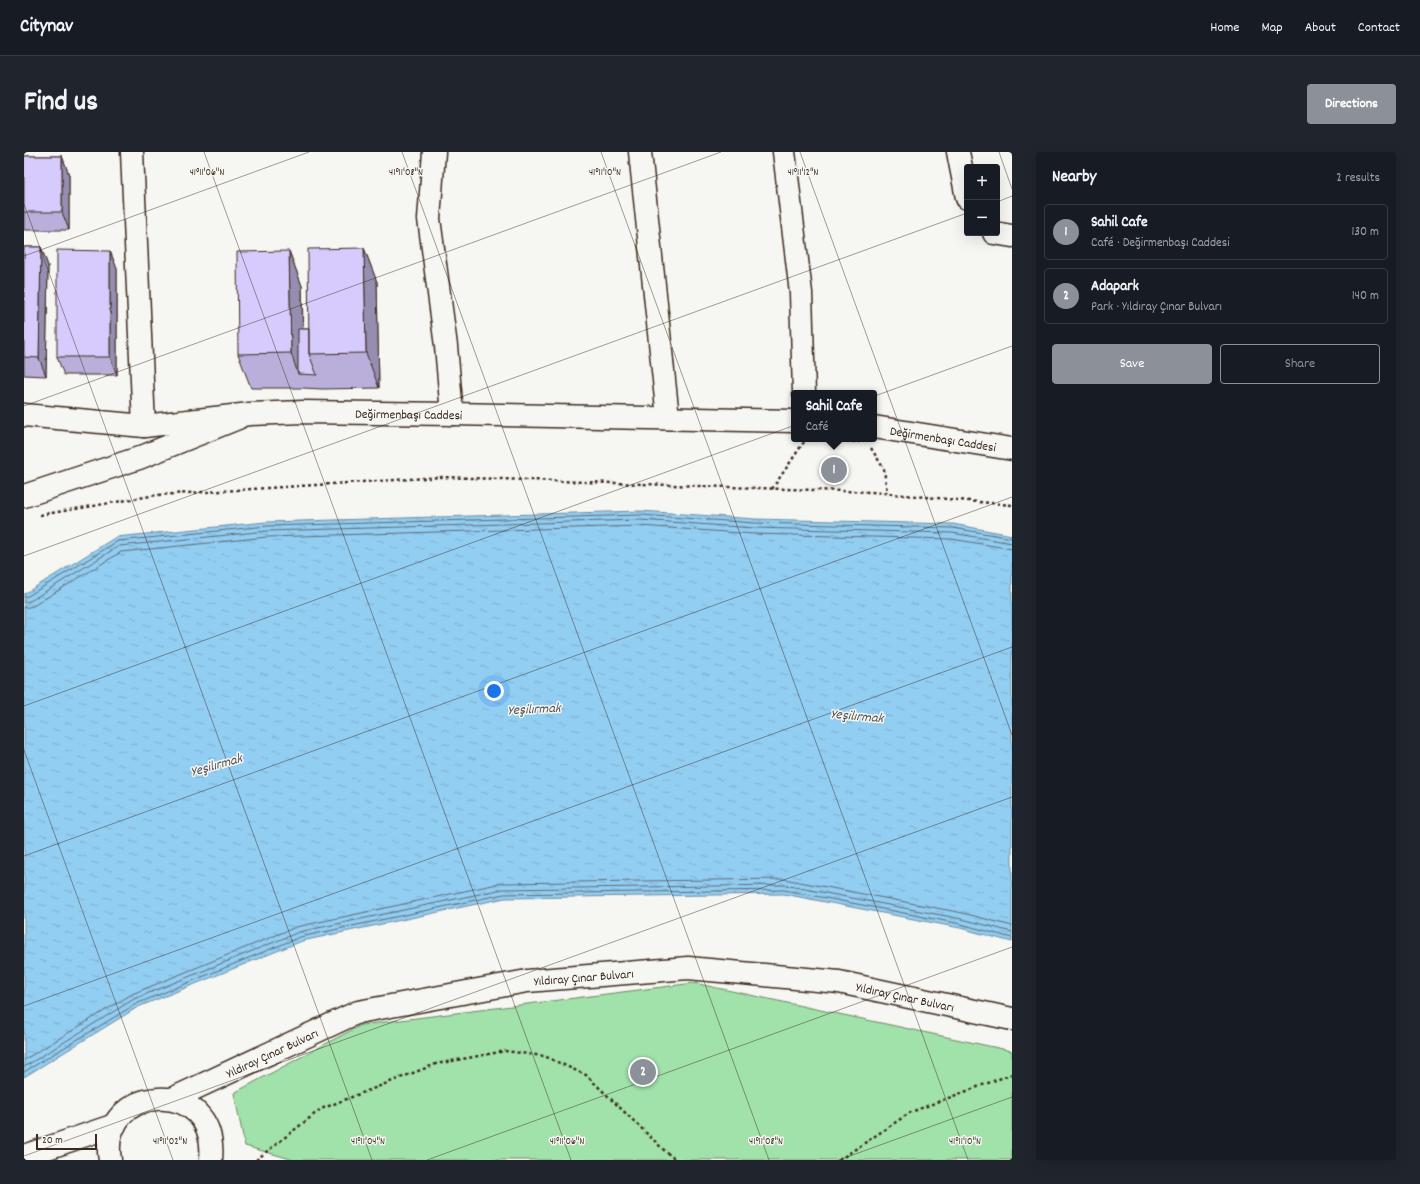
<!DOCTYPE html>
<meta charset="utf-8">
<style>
:root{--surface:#171b24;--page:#20242c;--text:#f1f3f6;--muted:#9ea1a6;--line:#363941;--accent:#8c9099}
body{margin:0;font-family:Dekko,sans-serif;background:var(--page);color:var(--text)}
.controls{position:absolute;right:12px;top:12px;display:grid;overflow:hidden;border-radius:4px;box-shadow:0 4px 16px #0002}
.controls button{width:36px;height:36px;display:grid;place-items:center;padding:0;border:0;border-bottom:1px solid var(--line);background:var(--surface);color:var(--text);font:20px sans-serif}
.scale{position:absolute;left:12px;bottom:10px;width:61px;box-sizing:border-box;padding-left:4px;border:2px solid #3b2a1e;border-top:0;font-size:11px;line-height:14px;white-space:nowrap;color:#3b2a1e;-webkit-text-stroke:3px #f6f6f2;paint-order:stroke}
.you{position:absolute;left:470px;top:539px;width:14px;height:14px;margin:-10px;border:3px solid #fff;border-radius:50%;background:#1a73e8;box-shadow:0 0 0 6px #1a73e833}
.badge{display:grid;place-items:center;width:26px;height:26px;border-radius:50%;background:var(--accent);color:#fff;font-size:13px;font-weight:700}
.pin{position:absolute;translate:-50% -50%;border:2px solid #fff;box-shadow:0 1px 4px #0006}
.popup{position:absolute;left:767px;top:238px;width:86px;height:52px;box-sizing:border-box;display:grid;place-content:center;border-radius:4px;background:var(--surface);filter:drop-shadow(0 1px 3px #0005);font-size:13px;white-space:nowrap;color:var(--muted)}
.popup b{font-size:15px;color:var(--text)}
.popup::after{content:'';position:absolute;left:50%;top:100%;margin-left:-8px;border:8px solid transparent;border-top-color:var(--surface)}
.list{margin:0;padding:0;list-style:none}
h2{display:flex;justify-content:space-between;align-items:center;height:52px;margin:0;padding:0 16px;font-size:17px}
h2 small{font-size:13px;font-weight:400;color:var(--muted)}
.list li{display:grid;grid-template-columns:26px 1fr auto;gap:12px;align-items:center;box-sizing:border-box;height:56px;margin:0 8px 8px;padding:0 8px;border:1px solid var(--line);border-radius:4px}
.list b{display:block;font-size:15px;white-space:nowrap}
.list p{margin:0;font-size:13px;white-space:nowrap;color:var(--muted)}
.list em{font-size:13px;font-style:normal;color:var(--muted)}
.actions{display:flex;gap:8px;padding:12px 16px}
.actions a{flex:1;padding:9px 0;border:1px solid var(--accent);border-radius:4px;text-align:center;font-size:14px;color:var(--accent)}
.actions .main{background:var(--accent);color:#fff}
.map{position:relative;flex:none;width:988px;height:1008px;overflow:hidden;border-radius:4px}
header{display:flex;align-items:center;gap:24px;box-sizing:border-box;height:56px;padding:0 20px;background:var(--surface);border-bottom:1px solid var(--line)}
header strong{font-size:19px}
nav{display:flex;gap:22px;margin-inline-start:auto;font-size:14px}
.intro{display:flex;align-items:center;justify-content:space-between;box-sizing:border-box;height:96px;padding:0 24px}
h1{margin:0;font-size:28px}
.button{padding:10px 18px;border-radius:4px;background:var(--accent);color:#fff;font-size:14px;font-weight:700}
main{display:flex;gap:24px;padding:0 24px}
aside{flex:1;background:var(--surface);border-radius:4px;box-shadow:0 4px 16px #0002}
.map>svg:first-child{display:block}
.green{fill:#a1e1aa;stroke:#6e8664}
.water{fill:url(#water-ripples);stroke:#6f8c9d}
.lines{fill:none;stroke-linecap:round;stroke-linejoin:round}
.shore{stroke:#5e6b73;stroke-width:1}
.minor-casing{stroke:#3b2a1e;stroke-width:25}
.tertiary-casing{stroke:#3b2a1e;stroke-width:25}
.secondary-casing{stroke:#3b2a1e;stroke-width:25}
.path{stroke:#3b2a1e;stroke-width:2.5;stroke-dasharray:3 3;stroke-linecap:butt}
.minor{stroke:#f6f6f2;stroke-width:22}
.tertiary{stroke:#f6f6f2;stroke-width:22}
.secondary{stroke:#f6f6f2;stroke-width:22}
.wall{fill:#b9afda;stroke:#3b2a1e}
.shaded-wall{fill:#968eb1;stroke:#3b2a1e}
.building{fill:#d7cbfd;stroke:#3b2a1e}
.ticks{fill:none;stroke:#3b2a1e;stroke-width:1;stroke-opacity:0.45}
.labels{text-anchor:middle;stroke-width:3;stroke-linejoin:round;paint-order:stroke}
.street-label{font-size:13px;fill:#3b2a1e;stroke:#f6f6f2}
.water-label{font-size:14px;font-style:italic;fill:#515353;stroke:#f6f6f2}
.ticks-label{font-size:10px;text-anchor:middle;fill:#3b2a1e;stroke:#f6f6f2;stroke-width:3;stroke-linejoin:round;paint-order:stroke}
</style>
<header>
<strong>Citynav</strong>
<nav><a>Home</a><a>Map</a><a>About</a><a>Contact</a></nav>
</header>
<div class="intro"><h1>Find us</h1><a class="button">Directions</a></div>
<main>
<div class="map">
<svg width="988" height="1008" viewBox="0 0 988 1008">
<defs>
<pattern id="water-ripples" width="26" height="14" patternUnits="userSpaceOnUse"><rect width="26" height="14" fill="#92cdf2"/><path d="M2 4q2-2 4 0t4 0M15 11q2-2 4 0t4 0" fill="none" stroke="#7fb0cf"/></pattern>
</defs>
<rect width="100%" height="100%" fill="#f6f6f2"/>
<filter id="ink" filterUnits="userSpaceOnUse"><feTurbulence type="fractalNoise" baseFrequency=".025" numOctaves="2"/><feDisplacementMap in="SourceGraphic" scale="8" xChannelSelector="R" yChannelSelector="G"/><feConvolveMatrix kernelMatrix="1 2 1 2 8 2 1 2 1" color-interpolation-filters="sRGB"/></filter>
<g filter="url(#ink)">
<!-- green -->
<path class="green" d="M670 831 988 899V1008H270L221 994 210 941 337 873Z"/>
<!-- water -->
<path class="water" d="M617 359 731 367 929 372 988 383V790L936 776 760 742 481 746 278 789 114 855 0 925V442L92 385 242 370Z"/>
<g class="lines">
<!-- shore -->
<path class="shore" d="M0 445 4 444 94 389 243 374 617 363 731 371 929 376 988 386
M0 450 6 449 95 394 243 379 616 368 730 376 928 381 988 391
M0 456 9 454 97 400 243 385 616 374 730 382 928 387 988 397
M0 908 108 842 272 775 478 731 760 727 939 761 988 774
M0 915 110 847 275 780 479 737 760 733 938 767 988 780
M0 920 112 852 276 785 480 742 760 738 937 772 988 786"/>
<!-- minor casing -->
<g class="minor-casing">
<path id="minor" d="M108 0 120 274
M410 0 405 67 422 194 428 262
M616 0 644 266
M760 0 777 141 780 241
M934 0 943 46
M970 81 988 84
M0 344 115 306 214 266"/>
</g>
<!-- tertiary casing -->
<g class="tertiary-casing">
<g id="tertiary">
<path id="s1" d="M0 263 120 274 226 262 279 260 428 262 770 269"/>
<path id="s2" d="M850 275 988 297"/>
<path d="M0 1004 91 973"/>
</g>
</g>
<!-- secondary casing -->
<g class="secondary-casing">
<g id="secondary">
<path id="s3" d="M148 947 334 860 503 829 664 816 815 830 988 867"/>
<path d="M86 1008C72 932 195 921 187 1008"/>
</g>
</g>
<!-- path -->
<path class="path" d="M792 287H810
M810 288 835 290
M847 296 860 317 863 341
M748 337 782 287
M16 363 133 343 418 325 848 340 988 353
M232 1008 297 957 412 912 481 899 520 904 562 923 642 1000 652 1008
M815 1008 887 960 988 922"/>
<!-- minor -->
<use href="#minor" class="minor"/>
<!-- tertiary -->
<use href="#tertiary" class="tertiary"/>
<!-- secondary -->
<use href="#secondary" class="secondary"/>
</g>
<!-- wall -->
<path class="wall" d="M0 4H38L45 23V78H0Z
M0 95H17L24 114 22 224 0 223Z
M340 96 353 130 355 236 298 237 279 236H227L214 202 265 99 278 134 279 177H285Z
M86 99 93 117V223H40L33 205Z"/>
<!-- shaded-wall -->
<path class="shaded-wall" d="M38 4 45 23V78L38 60Z
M17 95 24 114 22 224 15 206Z
M340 96 353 130 355 236 342 201Z
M86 99 93 117V223L86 205Z
M265 99 278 134 279 222H274L267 201Z"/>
<!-- building -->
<path class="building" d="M0 4H38V60H0Z
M0 95H17L15 206 0 205Z
M340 96 342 201 285 202 284 97Z
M33 98 86 99V205H33Z
M265 99 267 201 214 202 213 100Z
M274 177H285V202L293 223 274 222Z"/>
</g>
<!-- ticks -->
<path class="ticks" d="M180 0 547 1008M378 0 745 1008M577 0 944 1008M776 0 988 583M975 0 988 37M973 50 988 44M0 52 348 1008M0 104 285 0M0 254 697 0M0 404 943 61M0 554 988 194M0 598 149 1008M0 704 988 345M0 854 988 495M0 1004 988 645M403 1008 988 795M815 1008 988 945"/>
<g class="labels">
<!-- street labels -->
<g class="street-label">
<text dy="5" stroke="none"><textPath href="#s1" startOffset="386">Değirmenbaşı Caddesi</textPath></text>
<text dy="5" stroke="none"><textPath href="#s2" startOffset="70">Değirmenbaşı Caddesi</textPath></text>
<text dy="5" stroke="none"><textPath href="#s3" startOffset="434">Yıldıray Çınar Bulvarı</textPath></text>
<text dy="5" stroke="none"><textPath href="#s3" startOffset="758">Yıldıray Çınar Bulvarı</textPath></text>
<text dy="5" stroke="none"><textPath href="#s3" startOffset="110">Yıldıray Çınar Bulvarı</textPath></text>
</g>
<!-- water labels -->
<g class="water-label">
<text transform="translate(510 556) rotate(-3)" y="5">Yeşilırmak</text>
<text transform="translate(833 563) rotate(5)" y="5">Yeşilırmak</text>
<text transform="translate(192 612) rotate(-16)" y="5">Yeşilırmak</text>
</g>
</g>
<g class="ticks-label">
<text x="183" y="23">41°11'06"N</text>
<text x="382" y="23">41°11'08"N</text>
<text x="581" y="23">41°11'10"N</text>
<text x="779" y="23">41°11'12"N</text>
<text x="146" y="992">41°11'02"N</text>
<text x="344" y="992">41°11'04"N</text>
<text x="543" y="992">41°11'06"N</text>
<text x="742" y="992">41°11'08"N</text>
<text x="941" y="992">41°11'10"N</text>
</g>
</svg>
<div class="controls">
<button>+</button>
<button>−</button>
</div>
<div class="scale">20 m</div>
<div class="you"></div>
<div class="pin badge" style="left:810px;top:318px">1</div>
<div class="popup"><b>Sahil Cafe</b>Café</div>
<div class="pin badge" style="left:619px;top:920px">2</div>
</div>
<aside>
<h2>Nearby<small>2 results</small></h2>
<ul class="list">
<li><span class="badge">1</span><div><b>Sahil Cafe</b><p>Café · Değirmenbaşı Caddesi</p></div><em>130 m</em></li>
<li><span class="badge">2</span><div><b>Adapark</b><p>Park · Yıldıray Çınar Bulvarı</p></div><em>140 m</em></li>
</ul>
<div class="actions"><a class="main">Save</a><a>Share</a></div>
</aside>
</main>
